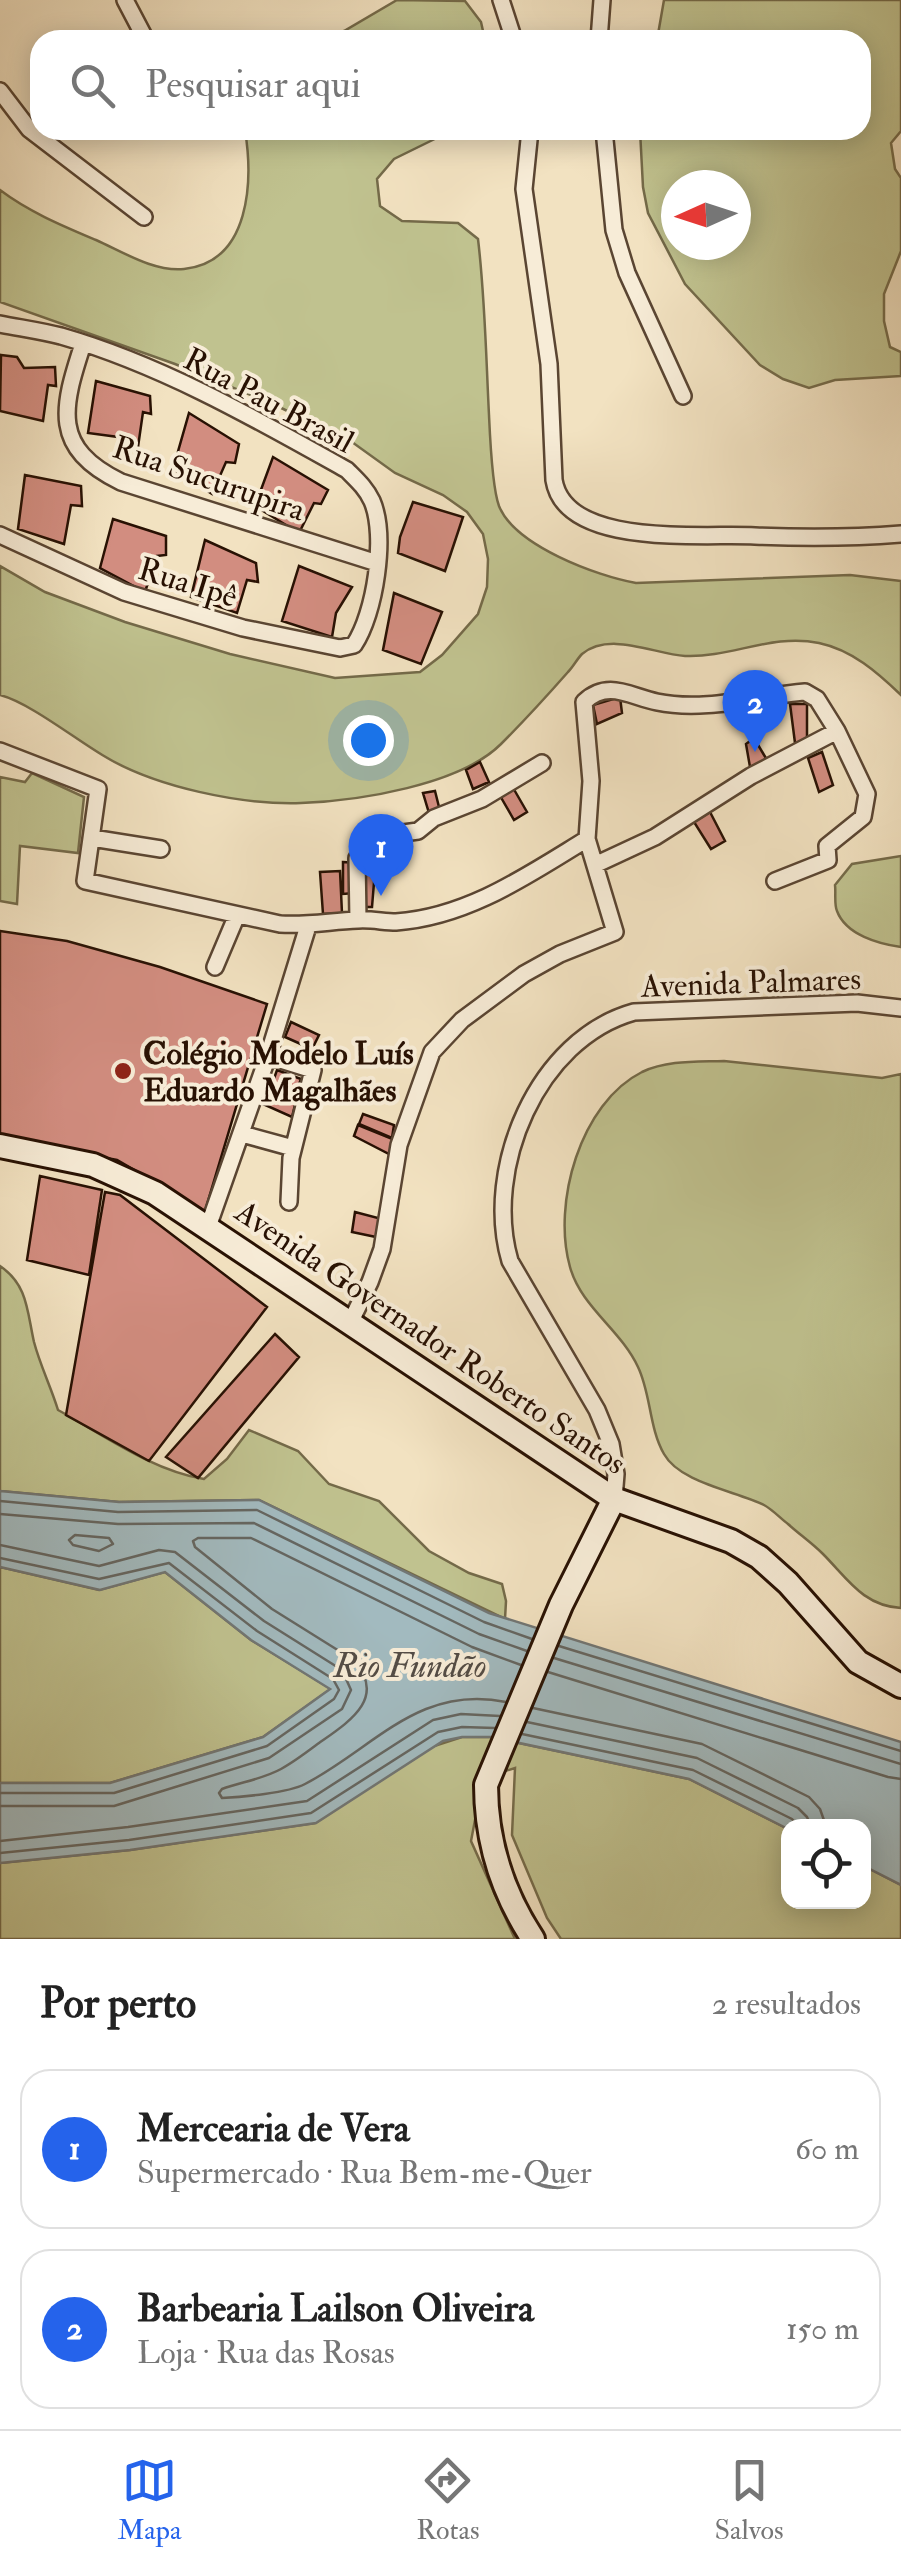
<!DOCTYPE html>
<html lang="pt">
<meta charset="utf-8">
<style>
:root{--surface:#fff;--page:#f2f2f2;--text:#222;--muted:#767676;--line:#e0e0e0;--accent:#2563eb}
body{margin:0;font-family:"IM FELL Double Pica",serif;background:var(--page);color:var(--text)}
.controls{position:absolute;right:30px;bottom:30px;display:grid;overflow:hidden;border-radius:20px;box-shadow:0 5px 25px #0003}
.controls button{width:90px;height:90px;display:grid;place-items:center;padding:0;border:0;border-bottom:2px solid var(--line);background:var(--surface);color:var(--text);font:50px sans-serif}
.compass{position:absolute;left:661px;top:170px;width:90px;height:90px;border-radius:50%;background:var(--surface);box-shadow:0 5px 25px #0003;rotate:267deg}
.you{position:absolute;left:368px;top:740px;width:35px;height:35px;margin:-25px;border:8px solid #fff;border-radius:50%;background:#1a73e8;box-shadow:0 0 0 15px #1a73e833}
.badge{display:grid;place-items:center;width:65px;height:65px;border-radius:50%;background:var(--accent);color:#fff;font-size:32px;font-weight:700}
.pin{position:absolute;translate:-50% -82px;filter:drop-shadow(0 2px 5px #0008)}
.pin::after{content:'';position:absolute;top:52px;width:35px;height:30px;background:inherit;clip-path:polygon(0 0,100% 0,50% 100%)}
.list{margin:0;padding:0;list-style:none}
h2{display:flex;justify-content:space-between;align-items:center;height:130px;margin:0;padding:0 40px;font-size:42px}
h2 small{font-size:32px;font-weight:400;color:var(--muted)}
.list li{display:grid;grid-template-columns:65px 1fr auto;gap:30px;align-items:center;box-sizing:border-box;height:160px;margin:0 20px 20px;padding:0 20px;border:2px solid var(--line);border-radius:30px}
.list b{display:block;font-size:38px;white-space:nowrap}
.list p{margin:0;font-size:32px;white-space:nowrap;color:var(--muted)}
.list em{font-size:32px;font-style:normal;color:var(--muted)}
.icon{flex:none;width:55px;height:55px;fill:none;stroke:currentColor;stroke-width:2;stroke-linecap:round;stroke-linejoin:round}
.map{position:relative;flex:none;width:901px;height:1939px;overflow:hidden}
.search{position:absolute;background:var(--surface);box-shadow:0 5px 25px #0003;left:30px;right:30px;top:30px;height:110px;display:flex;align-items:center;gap:25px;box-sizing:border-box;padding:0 35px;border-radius:30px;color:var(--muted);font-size:38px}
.sheet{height:490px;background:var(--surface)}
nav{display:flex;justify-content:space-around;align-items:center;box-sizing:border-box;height:140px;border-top:2px solid var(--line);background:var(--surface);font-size:28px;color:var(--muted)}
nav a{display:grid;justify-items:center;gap:5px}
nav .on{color:var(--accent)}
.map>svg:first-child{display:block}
.green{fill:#c0c28f;stroke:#746a49;stroke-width:2.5;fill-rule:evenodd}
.water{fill:#a2babf;stroke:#717674;stroke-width:2.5}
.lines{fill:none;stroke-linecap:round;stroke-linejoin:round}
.shore{stroke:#656661;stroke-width:2.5}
.building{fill:#d28d80;stroke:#281103;stroke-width:2.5}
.minor-casing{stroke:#5a4532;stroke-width:20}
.secondary-casing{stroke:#281103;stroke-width:28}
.minor{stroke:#f7ecd7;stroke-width:15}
.secondary{stroke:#f7ecd7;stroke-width:22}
.poi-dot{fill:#8f2418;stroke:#f7ecd7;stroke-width:4}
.labels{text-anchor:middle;stroke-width:8;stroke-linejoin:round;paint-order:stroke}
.street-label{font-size:32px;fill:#281103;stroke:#f7ecd7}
.poi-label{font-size:32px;font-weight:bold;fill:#281103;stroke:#f7ecd7;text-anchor:start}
.water-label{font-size:35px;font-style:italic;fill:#534c45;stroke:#f7ecd7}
</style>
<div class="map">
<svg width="901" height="1939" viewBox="0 0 901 1939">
<rect width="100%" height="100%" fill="#f2e2c1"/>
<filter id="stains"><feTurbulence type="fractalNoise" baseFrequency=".002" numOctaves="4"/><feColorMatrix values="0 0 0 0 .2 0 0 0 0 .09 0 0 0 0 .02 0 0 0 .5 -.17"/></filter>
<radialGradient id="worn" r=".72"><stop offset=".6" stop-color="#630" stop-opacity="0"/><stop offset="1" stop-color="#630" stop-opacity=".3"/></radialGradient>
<!-- green -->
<path class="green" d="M397 0 465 1 481 22 485 40H304L344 31Z
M664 0H901V131L891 143 895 169 901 178V251L884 294V321L890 347 901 352V376L835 380 809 388 783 379 760 365 685 284 648 213 643 187 640 130H861V40H657ZM676 185H736V245H676Z
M245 130H453L394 159 377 179 380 206 402 221 458 223 478 239C485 297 486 356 489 415 490 437 492 487 499 506 515 546 597 576 636 583L850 575 901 581V695C877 672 852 650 819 643 772 633 731 658 685 656 654 654 610 631 582 654 577 659 573 667 568 672 546 697 524 721 501 744 460 785 358 801 301 803 241 805 155 787 104 756 75 739 30 703 0 695V566L45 592 125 622 230 654 335 678 420 672 442 655 478 614 487 587 488 559 483 534 467 512 443 495 395 473 352 442 275 405 175 364 0 302V190C29 212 63 226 96 240 123 252 154 272 184 269 251 262 253 180 245 130Z
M32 773 84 797 78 853 20 846 17 904 0 901V777L25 782Z
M901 856V947C879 944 846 935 837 911 834 905 836 892 835 885L852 864Z
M724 1061 882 1078 901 1074V1608C863 1606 847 1578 823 1554 812 1543 799 1534 788 1524 780 1518 773 1510 764 1505 736 1491 680 1483 664 1454 649 1428 651 1394 638 1367 621 1330 581 1307 570 1267 552 1204 580 1103 642 1072 668 1060 696 1062 724 1061Z
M0 1266C28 1285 27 1311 34 1342 40 1365 51 1387 58 1410 104 1435 151 1470 204 1479L227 1459 249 1430 298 1451 329 1484 379 1501 429 1551 469 1573 502 1584 506 1601 505 1619 259 1500 119 1502 0 1491Z
M0 1567 99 1590 165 1572 251 1640 331 1689 263 1737 110 1783H0Z
M462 1737H491L689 1779 788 1829V1901H864V1866L901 1885V1939H561L547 1918 512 1835 515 1768 483 1778 471 1841 515 1939H0V1863L130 1850 315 1823 425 1749Z"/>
<!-- water -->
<path class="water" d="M0 1491 119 1502 259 1500 489 1613 901 1742V1885L864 1866V1826L788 1829 689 1779 491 1737H462L443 1741 316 1823 130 1850 0 1863V1783H110L263 1737 330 1689 251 1640 165 1572 100 1590 0 1567Z"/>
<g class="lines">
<!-- shore -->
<path class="shore" d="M0 1501 118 1512 257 1510 484 1622 532 1639
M0 1514 118 1524 254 1523 479 1634 527 1651
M75 1535 109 1538 113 1544 99 1551 73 1545 69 1540Z
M0 1545 99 1566 159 1550 175 1552 264 1621 342 1670 351 1690 342 1709 269 1758 114 1806H0
M0 1558 99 1579 169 1563 257 1631 333 1679 339 1690 334 1699 267 1746 114 1793H0
M559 1646 901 1751
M554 1658 901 1764
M548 1672 888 1777 901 1779
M506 1702C419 1684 374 1748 305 1784 288 1793 242 1797 222 1798L219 1793 222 1789C241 1782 263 1779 281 1769 294 1762 307 1752 319 1743 349 1722 389 1697 352 1659L272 1609 195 1547 193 1541 198 1538H251L472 1647 521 1665
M533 1708 702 1744 809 1797 820 1809 826 1826
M527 1722 697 1758 798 1808 807 1817 811 1826
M522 1734 693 1770 792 1819 798 1826
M0 1841 128 1827 307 1801 433 1720 461 1714 500 1716
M0 1853 129 1840 311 1813 438 1732 462 1727 495 1728"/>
</g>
<!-- building -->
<path class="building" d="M1 355 17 357 24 368 55 367 56 386 48 385 43 421 0 411Z
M96 381 150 396 151 414 143 412 138 447H124L118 437 88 433Z
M189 413 239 444 235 463 226 462 212 494 173 469Z
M273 457 328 490 321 504 314 503 299 533 255 506Z
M25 475 81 486 82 506 71 505 64 544 18 529Z
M413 502 463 517 445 571 398 553 400 537Z
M113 519 166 536V555L157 556 145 592 100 568Z
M205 540 256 563 258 582 247 580 237 613 191 597Z
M299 566 352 587 336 613 332 637 282 621Z
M394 593 442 612 421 664 383 650Z
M620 697 622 713 597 724 593 705Z
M790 704H807V741L795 743Z
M754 738 767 760 750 767 746 744Z
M822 752 833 785 819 792 808 758Z
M480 762 489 782 473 789 466 770Z
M512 786 527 812 514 820 499 794Z
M435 791 440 811 429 813 423 793Z
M710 812 725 841 711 849 694 822Z
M376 840 398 841V857H376Z
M361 857 376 858 372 907H359Z
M343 862 356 863 354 893 343 894Z
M340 871 342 913 323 914 320 872Z
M0 931 67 941 160 967 267 1004 205 1211 117 1160 0 1138Z
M291 1022 319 1035 312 1049 285 1037Z
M277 1070 301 1079 295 1095 271 1087Z
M268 1088 297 1097 292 1117 263 1104Z
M363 1114 394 1125 392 1138 359 1124Z
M358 1125 395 1140 389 1154 354 1136Z
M40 1176 102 1190 89 1275 27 1260Z
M105 1192 120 1195 267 1307 149 1461 66 1415Z
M355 1212 382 1219 376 1237 352 1232Z
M275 1334 299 1357 198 1478 166 1457Z"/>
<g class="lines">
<!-- minor casing -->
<g class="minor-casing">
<path id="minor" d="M125 0 146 40
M501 0 514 40
M599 40 602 0
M0 91 29 129 144 217
M530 130 524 189 549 364 554 480C565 549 705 533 755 536 804 538 851 538 901 534
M604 130 614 230 627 273 683 396
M0 324C20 328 41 331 61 336 162 365 256 419 347 470 357 480 366 488 372 501 387 536 375 614 354 645L340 648 243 628 124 592 0 535
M83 344C62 408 51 448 121 482L377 563
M0 751 98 789 85 881 280 924C307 926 331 921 358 920 371 919 384 922 396 922 468 917 528 875 587 839
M92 838 161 849
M597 864 655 837 751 776 837 731 867 794 863 817 827 846 828 860 775 881
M358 920 357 858 373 854 374 837 418 831 434 818 482 799 542 763
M215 967 237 915
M268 1056 313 1070 291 1158 289 1202
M242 1134 293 1148
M208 1227 268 1056 308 926
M350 1323 370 1282 382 1249 399 1145 432 1052 462 1020 524 974 560 954 615 932 587 839 591 781 584 702C608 679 631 697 657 702 705 712 757 696 805 692L817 699 837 731
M614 1499 616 1474 611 1444 597 1410 510 1261C483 1169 537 1039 634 1012L857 1003 901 1008"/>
</g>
<!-- secondary casing -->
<g class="secondary-casing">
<path id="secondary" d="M0 1146 93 1165 155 1193 614 1499 731 1541 759 1557 788 1583 858 1662 901 1686
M533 1939C502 1892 486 1841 486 1785L561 1605 614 1499"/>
</g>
<!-- minor -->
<use href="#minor" class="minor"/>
<!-- secondary -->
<use href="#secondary" class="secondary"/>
</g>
<!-- markers -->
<circle class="poi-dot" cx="123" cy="1071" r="10"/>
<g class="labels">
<!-- street labels -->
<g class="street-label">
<text transform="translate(269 400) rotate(28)" y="11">Rua Pau Brasil</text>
<text transform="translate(209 478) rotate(19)" y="11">Rua Sucurupira</text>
<text transform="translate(188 582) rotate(17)" y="11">Rua Ipê</text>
<text transform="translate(751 982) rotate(-2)" y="11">Avenida Palmares</text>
<text transform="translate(431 1337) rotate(34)" y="11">Avenida Governador Roberto Santos</text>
</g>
<!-- poi labels -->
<g class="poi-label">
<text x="143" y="1064">Colégio Modelo Luís<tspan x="143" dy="37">Eduardo Magalhães</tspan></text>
</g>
<!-- water labels -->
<g class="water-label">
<text x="410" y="1677">Rio Fundão</text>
</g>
</g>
<rect width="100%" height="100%" filter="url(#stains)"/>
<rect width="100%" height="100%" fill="url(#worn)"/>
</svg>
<div class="controls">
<button><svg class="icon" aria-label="locate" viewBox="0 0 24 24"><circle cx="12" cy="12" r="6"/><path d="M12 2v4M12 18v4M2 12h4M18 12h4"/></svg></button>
</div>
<svg class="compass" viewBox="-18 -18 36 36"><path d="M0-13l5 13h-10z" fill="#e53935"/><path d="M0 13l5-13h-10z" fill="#767676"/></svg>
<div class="you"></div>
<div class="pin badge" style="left:381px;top:896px">1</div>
<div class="pin badge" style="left:755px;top:752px">2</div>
<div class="search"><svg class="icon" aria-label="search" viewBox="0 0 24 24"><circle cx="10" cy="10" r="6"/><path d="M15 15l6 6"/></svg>Pesquisar aqui</div>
</div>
<section class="sheet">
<h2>Por perto<small>2 resultados</small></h2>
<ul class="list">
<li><span class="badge">1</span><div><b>Mercearia de Vera</b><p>Supermercado · Rua Bem-me-Quer</p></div><em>60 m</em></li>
<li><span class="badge">2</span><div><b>Barbearia Lailson Oliveira</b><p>Loja · Rua das Rosas</p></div><em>150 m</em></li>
</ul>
</section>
<nav>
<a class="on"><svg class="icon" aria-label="map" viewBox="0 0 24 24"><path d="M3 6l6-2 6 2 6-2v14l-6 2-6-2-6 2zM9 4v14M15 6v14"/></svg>Mapa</a>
<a><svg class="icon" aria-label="directions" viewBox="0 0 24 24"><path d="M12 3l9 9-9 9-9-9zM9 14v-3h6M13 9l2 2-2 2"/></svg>Rotas</a>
<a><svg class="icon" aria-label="saved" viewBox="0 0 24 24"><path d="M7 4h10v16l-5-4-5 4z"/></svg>Salvos</a>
</nav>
